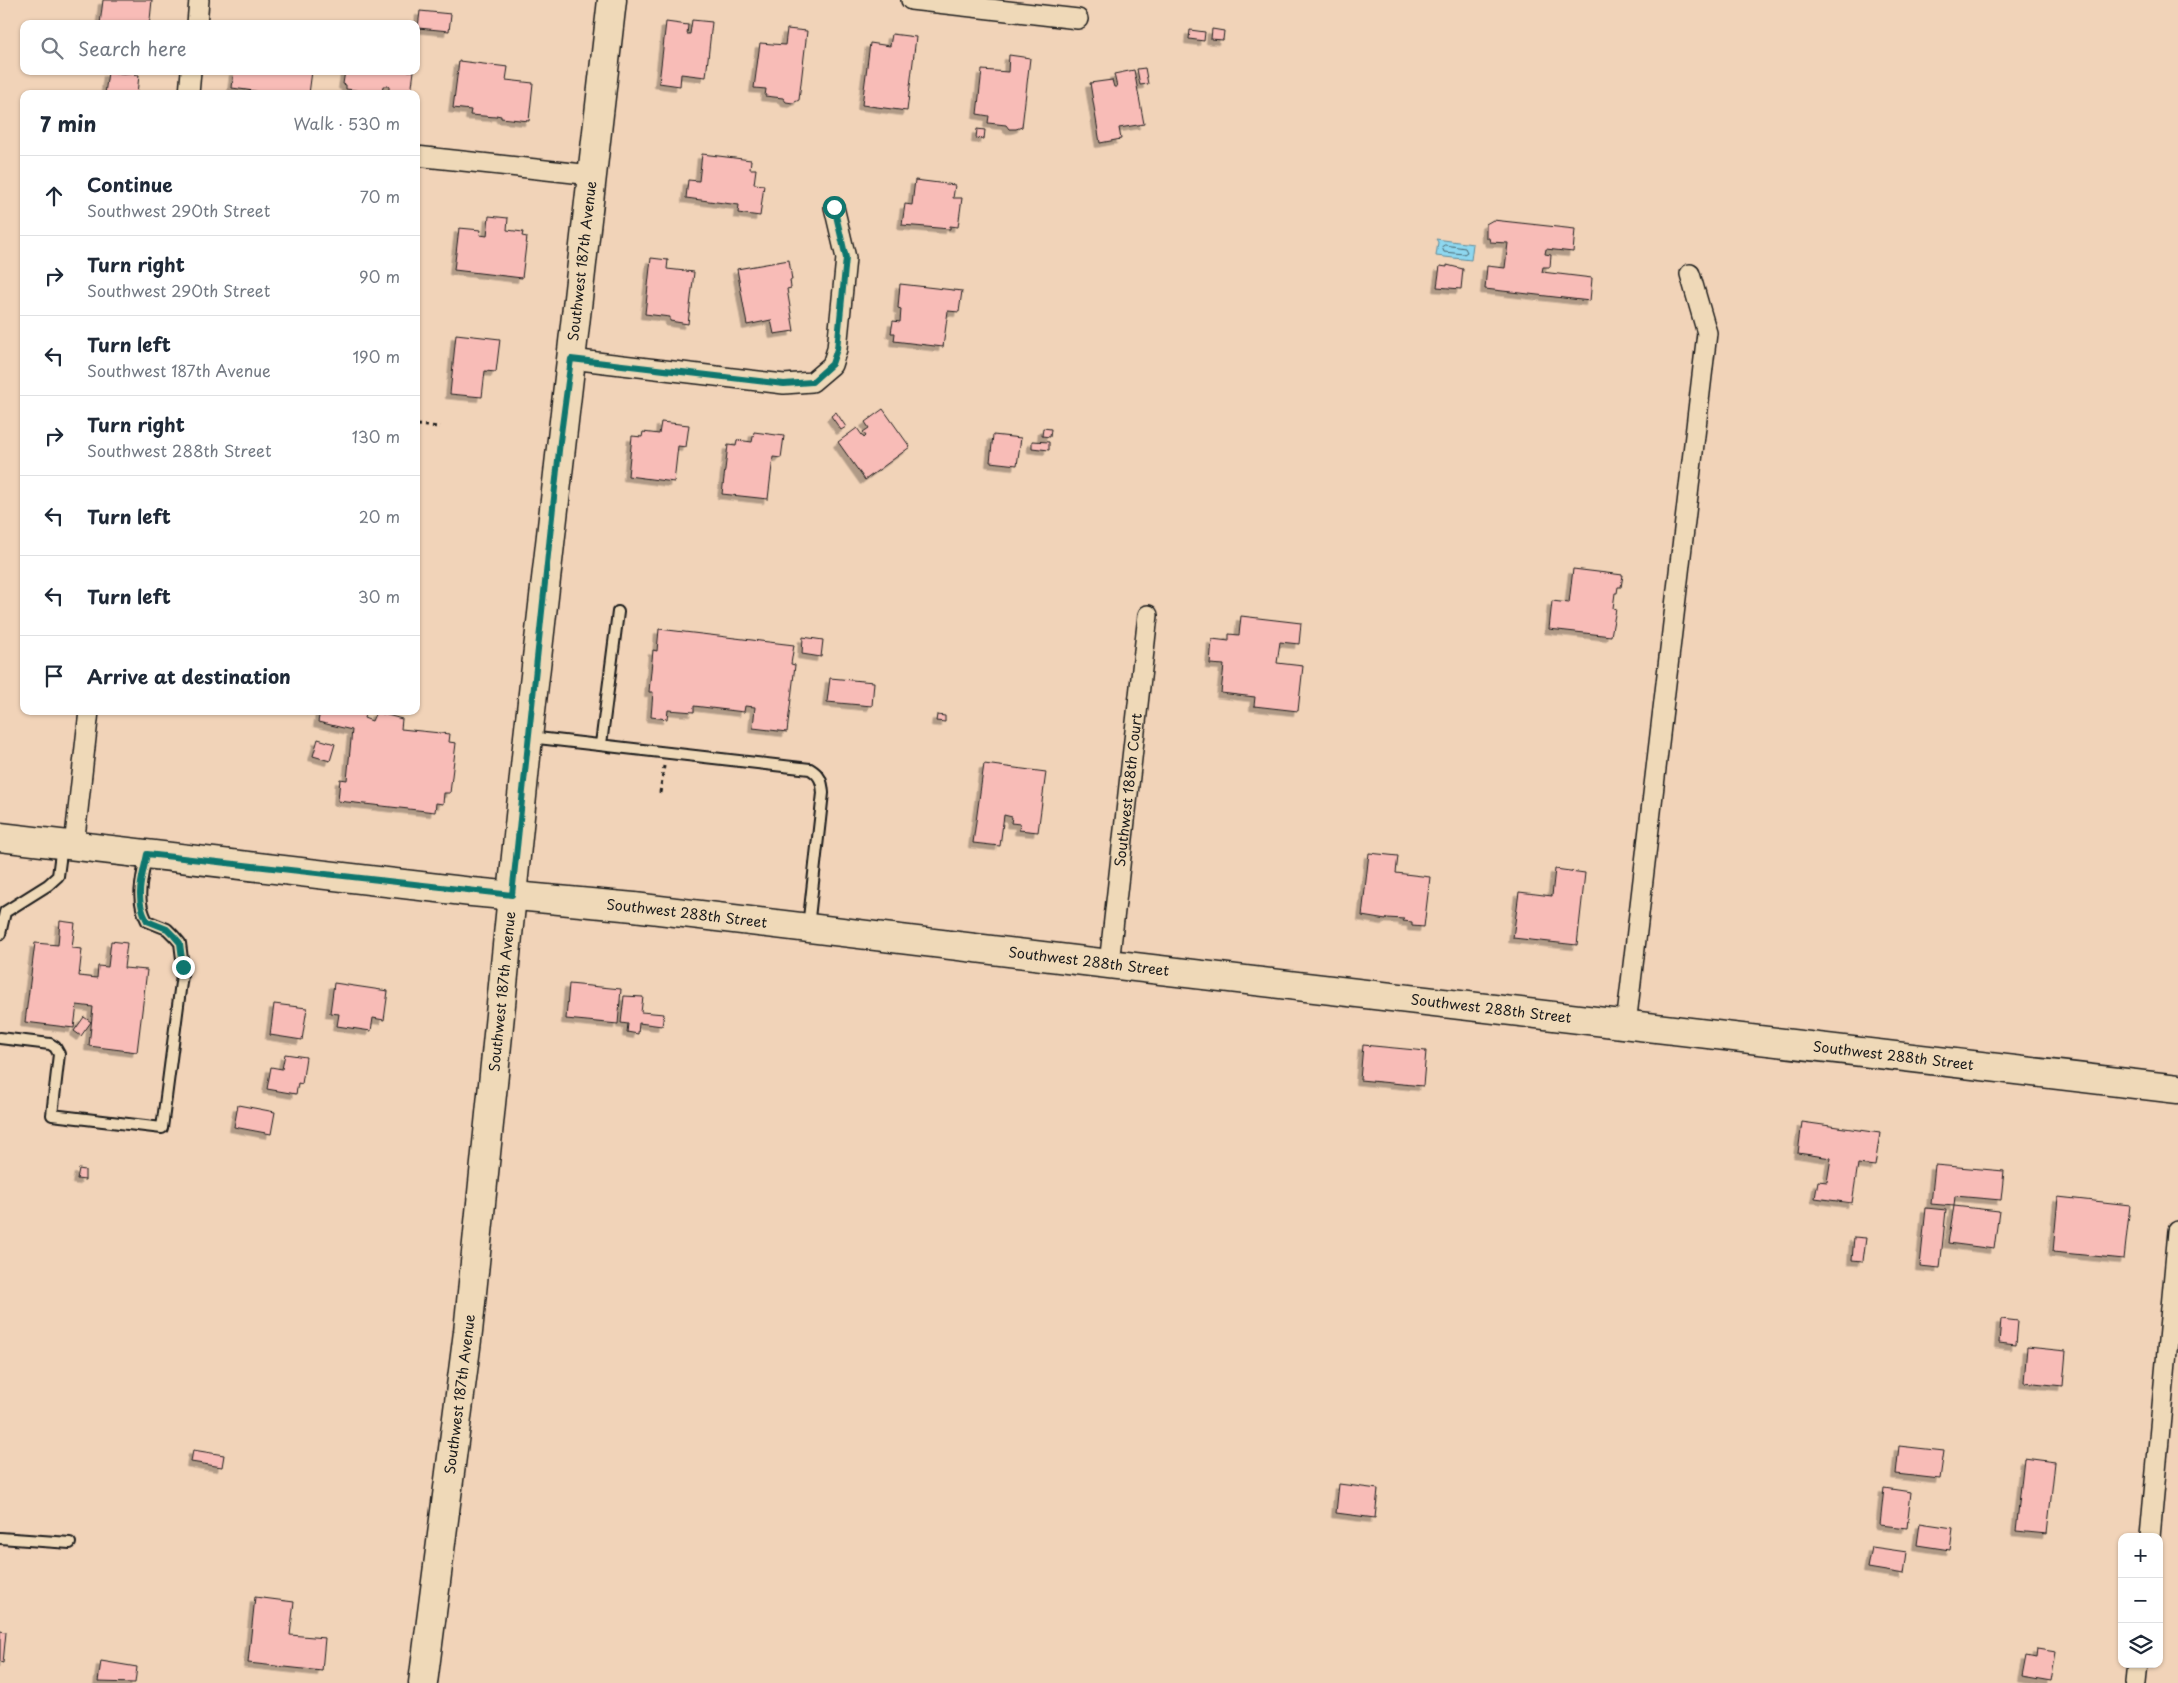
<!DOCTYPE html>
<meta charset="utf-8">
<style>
:root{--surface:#fff;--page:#f6f6f7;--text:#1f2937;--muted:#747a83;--line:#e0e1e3}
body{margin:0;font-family:"Playpen Sans",sans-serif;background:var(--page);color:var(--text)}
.controls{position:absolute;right:15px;bottom:15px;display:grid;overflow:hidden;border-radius:10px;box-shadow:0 1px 4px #0004}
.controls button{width:45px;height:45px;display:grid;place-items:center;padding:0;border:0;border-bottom:1px solid var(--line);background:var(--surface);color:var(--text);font:25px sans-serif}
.stop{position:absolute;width:15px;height:15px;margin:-11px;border:4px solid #0f766e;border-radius:50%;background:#fff}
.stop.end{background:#0f766e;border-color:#fff;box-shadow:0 1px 5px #0008}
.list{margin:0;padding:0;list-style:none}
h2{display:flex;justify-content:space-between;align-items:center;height:65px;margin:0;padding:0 20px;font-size:21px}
h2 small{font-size:16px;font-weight:400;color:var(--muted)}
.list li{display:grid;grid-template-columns:32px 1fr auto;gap:15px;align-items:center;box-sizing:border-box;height:80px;padding:0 20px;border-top:1px solid var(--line)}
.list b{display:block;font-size:19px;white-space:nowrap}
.list p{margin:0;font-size:16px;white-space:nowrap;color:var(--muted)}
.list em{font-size:16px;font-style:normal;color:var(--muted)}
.icon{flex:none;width:28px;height:28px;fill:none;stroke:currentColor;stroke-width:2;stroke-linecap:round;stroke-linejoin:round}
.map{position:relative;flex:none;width:2178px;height:1683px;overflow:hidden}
.search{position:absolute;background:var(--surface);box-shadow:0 1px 4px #0004;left:20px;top:20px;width:400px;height:55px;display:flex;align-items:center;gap:12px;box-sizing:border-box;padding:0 18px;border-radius:10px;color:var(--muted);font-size:19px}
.panel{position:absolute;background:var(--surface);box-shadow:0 1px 4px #0004;left:20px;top:90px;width:400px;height:625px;border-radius:10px}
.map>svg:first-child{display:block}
.water{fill:#8ed7ef;stroke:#608c9b}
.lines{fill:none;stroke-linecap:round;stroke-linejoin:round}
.shore{stroke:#4a6770;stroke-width:1}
.building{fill:#f8bcb7;stroke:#1c1c1c;filter:url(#shadow)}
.lane-casing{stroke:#1c1c1c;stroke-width:14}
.street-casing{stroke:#1c1c1c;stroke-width:22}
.secondary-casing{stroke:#1c1c1c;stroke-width:31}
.path{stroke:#1c1c1c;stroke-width:3;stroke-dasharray:4 4;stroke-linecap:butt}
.lane{stroke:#efd9b8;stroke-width:10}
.street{stroke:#efd9b8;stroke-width:19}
.secondary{stroke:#efd9b8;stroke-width:28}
.route{stroke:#0f766e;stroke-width:6}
.labels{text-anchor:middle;stroke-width:4.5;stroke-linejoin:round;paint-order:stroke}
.street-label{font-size:14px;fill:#1c1c1c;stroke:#efd9b8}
</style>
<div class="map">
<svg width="2178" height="1683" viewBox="0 0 2178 1683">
<defs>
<filter id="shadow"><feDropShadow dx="-4.5" dy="4.5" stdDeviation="0" flood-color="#0004"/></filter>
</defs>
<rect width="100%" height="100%" fill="#f1d3b8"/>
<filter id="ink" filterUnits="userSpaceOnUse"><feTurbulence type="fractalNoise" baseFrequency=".02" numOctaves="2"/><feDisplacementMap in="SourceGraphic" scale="10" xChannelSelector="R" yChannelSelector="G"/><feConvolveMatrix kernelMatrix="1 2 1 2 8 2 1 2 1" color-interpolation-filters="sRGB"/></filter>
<g filter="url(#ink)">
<!-- water -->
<path class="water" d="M1436 239 1473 244 1471 260 1436 256 1438 242Z"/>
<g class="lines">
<!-- shore -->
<path class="shore" d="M1445 245 1465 248 1467 252 1464 254 1444 252 1442 247Z"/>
</g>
<!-- building -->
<path class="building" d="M103 0H152L150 20 148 24H100Z
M420 11 451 14 449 31 418 28Z
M692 20 712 22 706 77 681 74 680 86 659 83 666 22 688 25 687 34H690Z
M787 29 807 31 799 100 793 103 786 102 783 98 765 96 766 89 754 88 760 43 785 45Z
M1212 29 1224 31 1223 40 1211 39Z
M1190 30 1205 32 1204 41 1189 39Z
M892 34 916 37 907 111 862 105 870 43 890 46Z
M1009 55 1030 58 1022 127 1016 129H1009L1006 125 988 123 989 116 977 114 982 70 1008 72Z
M459 61 508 67 506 80 533 83 529 121 501 118V116L496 115V117L470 115 471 110 453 108Z
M1145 68 1148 84 1140 85 1137 69Z
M1134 70 1144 124 1119 128 1121 139 1100 143 1090 83 1112 80 1114 87H1117L1114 74Z
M234 71H312L309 94H276L232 88Z
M345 71H414L411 94 389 92V86H383L382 94H362V91L346 89V85L343 84Z
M108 72 139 75 137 94H105Z
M977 129 985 130 984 139 976 138Z
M702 154 751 160 750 169H756L754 184 764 185 760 216 738 213 739 205 686 198 688 180 699 181Z
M915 180 955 185 953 198H962L958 227 950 226V229L902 225 905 204 912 205Z
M489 216 508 218 507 230 523 232 522 236 527 237 522 278 454 270 459 228 481 230 480 235 487 236Z
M1493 220 1575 229 1573 252 1546 249 1545 254 1551 255 1550 267H1543L1542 272 1592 278 1590 301 1485 289 1487 266 1505 268 1508 243 1490 242 1489 238H1486V224Z
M651 258 668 260 667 269 694 272 688 324 670 321V317L645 314Z
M789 260 792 280H790L791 288 787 289 794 331 774 334 771 320 747 325 737 269Z
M1447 265 1463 269 1461 289 1437 287 1440 266 1447 267Z
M900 284 962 291 959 312 948 311 943 347 894 341 895 333H891L893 321 900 322 901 309 898 308Z
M456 334 500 339 496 372 485 371 482 397 450 394Z
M883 409 910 447 865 480 838 442 857 428 864 438 866 436 863 432 869 428 865 422Z
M836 412 846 427 841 430 831 416Z
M661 422 689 425 686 447 678 446 674 482 628 476 632 436 642 437 643 432 659 434Z
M1043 428 1051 429 1050 437 1042 436Z
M754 432 784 436 781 458 773 457 768 499 722 494 728 445 736 446 737 440 752 442Z
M993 435 1021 438 1017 465 990 462Z
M1032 441 1049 442V450L1032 448Z
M1573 569 1623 575 1621 587H1618L1617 593H1615L1613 608 1616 609 1611 636 1549 629 1552 601 1569 603Z
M1241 616 1301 623 1299 644 1280 642 1277 663 1303 666 1298 711 1254 706 1255 697 1221 693 1224 665 1210 664 1212 639 1229 641V634L1239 635Z
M659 629 794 645 791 664 795 665 787 732 753 728 755 707 745 706 744 712 694 706V712L668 710 667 719 651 717 653 692H649L653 650 657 651Z
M803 637 823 640 821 657 802 654Z
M830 678 874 682 872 706 827 702Z
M320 711H366L364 718 372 721 376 712 402 719 401 729 450 734 449 742 456 743 450 793H444L443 804 436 803 435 812 338 801 340 779 347 780 352 730 318 722Z
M937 715 945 716V722L936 721Z
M318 739 335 744 330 761 313 756Z
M984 764 1046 772 1038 832 1019 830 1020 824 1011 823 1012 817 1004 815 1000 846 973 843Z
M1369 853 1398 856 1396 873 1430 877 1424 927 1412 926V922L1403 921 1404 919 1387 918 1386 920 1362 916Z
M1555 869 1585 873 1577 945 1513 938 1519 892 1552 896Z
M60 921 75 923 72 948 82 949 79 976 97 978 98 966 108 967 111 941 127 943 124 968 147 970 137 1052 89 1046 93 1007 77 1005 74 1028 25 1022 35 943 58 945Z
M334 983 388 991 384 1020 373 1018 371 1031 337 1026 339 1014 330 1013Z
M569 984 621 989 618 1024 566 1019Z
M624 996 643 997 641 1012 664 1014 662 1026 639 1023 638 1034 627 1032 628 1024 621 1023Z
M274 1004 307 1008 302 1040 270 1035Z
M84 1017 91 1022 81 1036 74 1031Z
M1363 1045 1426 1051 1423 1086 1360 1080Z
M285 1054 306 1057 302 1084 298 1083 296 1094 267 1089 271 1067 282 1069Z
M238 1105 275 1112 271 1134 234 1127Z
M1802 1122 1880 1133 1875 1166 1858 1164 1852 1203 1815 1198 1818 1181 1827 1182 1831 1158 1798 1153Z
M1935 1165 2004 1171 2001 1200 1955 1196 1954 1206 1931 1204Z
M79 1169 85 1170V1180L77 1179Z
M2058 1197 2130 1205 2124 1259 2053 1252Z
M1954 1206 1999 1211 1994 1249 1948 1243Z
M1926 1208 1946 1210 1940 1268 1920 1266Z
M1854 1237 1866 1238 1863 1261 1852 1260Z
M2001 1319 2018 1321 2016 1345 1999 1343Z
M2027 1347 2066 1351 2063 1386 2024 1382Z
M1899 1446 1944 1451 1940 1479 1896 1474Z
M193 1450 224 1455 222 1467 191 1462Z
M2024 1458 2055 1462 2047 1534 2016 1531Z
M1339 1484 1378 1489 1375 1518 1336 1513Z
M1884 1488 1911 1492 1907 1528 1880 1525Z
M1920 1523 1953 1528 1950 1550 1917 1545Z
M1872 1547 1907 1552 1904 1574 1868 1568Z
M255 1597 294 1602 290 1635 325 1638 322 1671 248 1663Z
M0 1631 6 1632 3 1663 0 1662Z
M2037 1649 2056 1652 2051 1682 2022 1677 2026 1656 2036 1658Z
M101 1661 137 1667 135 1683 98 1682Z"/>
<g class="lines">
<!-- lane casing -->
<g class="lane-casing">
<path id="lane" d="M529 737 810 769C820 775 822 781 823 793L808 927
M601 744 618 612
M0 934 5 912 48 885 58 876 62 845
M0 1038 50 1044 55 1047 59 1054 52 1115 162 1128 183 967 180 943 174 936 167 929 147 921C135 898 142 881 146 856
M0 1538 70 1543"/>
</g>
<!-- street casing -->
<g class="street-casing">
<g id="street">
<path d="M911 0 1078 19"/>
<path d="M197 24 199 0"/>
<path d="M189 94 191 71"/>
<path d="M416 156 592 175"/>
<path d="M571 359 784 384 812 382 832 365 837 349 846 258 834 207"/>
<path d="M74 846 89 711"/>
<path id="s1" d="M1109 964 1148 615"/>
<path d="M1626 1025 1707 333 1690 274"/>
<path d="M2150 1537 2178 1231"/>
<path d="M2136 1683 2138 1664"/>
</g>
</g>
<!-- secondary casing -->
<g class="secondary-casing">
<g id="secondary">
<path id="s2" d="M0 837 472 892 634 907 1109 964 2178 1089"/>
<path id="s3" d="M423 1683 468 1332 528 737 612 0"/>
</g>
</g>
<!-- path -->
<path class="path" d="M416 425 440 427
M660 793 664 766"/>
<!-- lane -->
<use href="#lane" class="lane"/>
<!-- street -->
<use href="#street" class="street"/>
<!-- secondary -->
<use href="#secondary" class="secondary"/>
</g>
</g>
<g class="lines" filter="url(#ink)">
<!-- route -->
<path class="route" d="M183 967 180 943 174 936 167 929 147 921C134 897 142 879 147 854L512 895 560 441 571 359 784 384 812 382 832 364 837 349 846 258 834 207"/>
</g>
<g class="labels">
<!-- street labels -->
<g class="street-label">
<text dy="5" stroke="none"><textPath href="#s3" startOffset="1431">Southwest 187th Avenue</textPath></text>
<text dy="5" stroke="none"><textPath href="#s1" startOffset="175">Southwest 188th Court</textPath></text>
<text dy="5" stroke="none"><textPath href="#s2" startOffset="691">Southwest 288th Street</textPath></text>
<text dy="5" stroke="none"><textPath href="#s2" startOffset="1096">Southwest 288th Street</textPath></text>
<text dy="5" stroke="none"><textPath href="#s3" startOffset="696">Southwest 187th Avenue</textPath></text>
<text dy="5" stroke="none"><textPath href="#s2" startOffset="1501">Southwest 288th Street</textPath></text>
<text dy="5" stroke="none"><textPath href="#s2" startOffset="1906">Southwest 288th Street</textPath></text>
<text dy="5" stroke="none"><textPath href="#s3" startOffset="291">Southwest 187th Avenue</textPath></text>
</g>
</g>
</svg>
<div class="controls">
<button>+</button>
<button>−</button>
<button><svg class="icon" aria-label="layers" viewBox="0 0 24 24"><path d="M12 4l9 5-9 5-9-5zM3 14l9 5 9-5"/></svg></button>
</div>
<div class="stop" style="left:834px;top:207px"></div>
<div class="stop end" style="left:183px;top:967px"></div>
<div class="search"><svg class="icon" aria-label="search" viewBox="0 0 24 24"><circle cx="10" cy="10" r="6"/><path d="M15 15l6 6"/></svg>Search here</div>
<section class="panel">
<h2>7 min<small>Walk · 530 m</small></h2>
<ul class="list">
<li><svg class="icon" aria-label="ahead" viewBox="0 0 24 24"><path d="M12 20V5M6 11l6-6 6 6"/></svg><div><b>Continue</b><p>Southwest 290th Street</p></div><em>70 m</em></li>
<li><svg class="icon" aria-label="right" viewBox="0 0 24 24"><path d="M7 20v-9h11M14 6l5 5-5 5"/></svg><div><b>Turn right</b><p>Southwest 290th Street</p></div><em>90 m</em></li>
<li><svg class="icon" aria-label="left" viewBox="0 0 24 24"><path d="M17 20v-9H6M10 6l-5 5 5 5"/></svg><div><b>Turn left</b><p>Southwest 187th Avenue</p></div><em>190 m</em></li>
<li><svg class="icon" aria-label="right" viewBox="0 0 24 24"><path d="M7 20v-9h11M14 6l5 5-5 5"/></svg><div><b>Turn right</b><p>Southwest 288th Street</p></div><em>130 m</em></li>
<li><svg class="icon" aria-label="left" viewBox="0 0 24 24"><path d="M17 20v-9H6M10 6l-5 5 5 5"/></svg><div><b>Turn left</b></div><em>20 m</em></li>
<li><svg class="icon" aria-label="left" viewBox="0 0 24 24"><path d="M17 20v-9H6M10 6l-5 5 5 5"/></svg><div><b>Turn left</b></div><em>30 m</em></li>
<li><svg class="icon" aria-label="arrive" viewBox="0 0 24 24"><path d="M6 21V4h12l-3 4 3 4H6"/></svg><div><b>Arrive at destination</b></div></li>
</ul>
</section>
</div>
